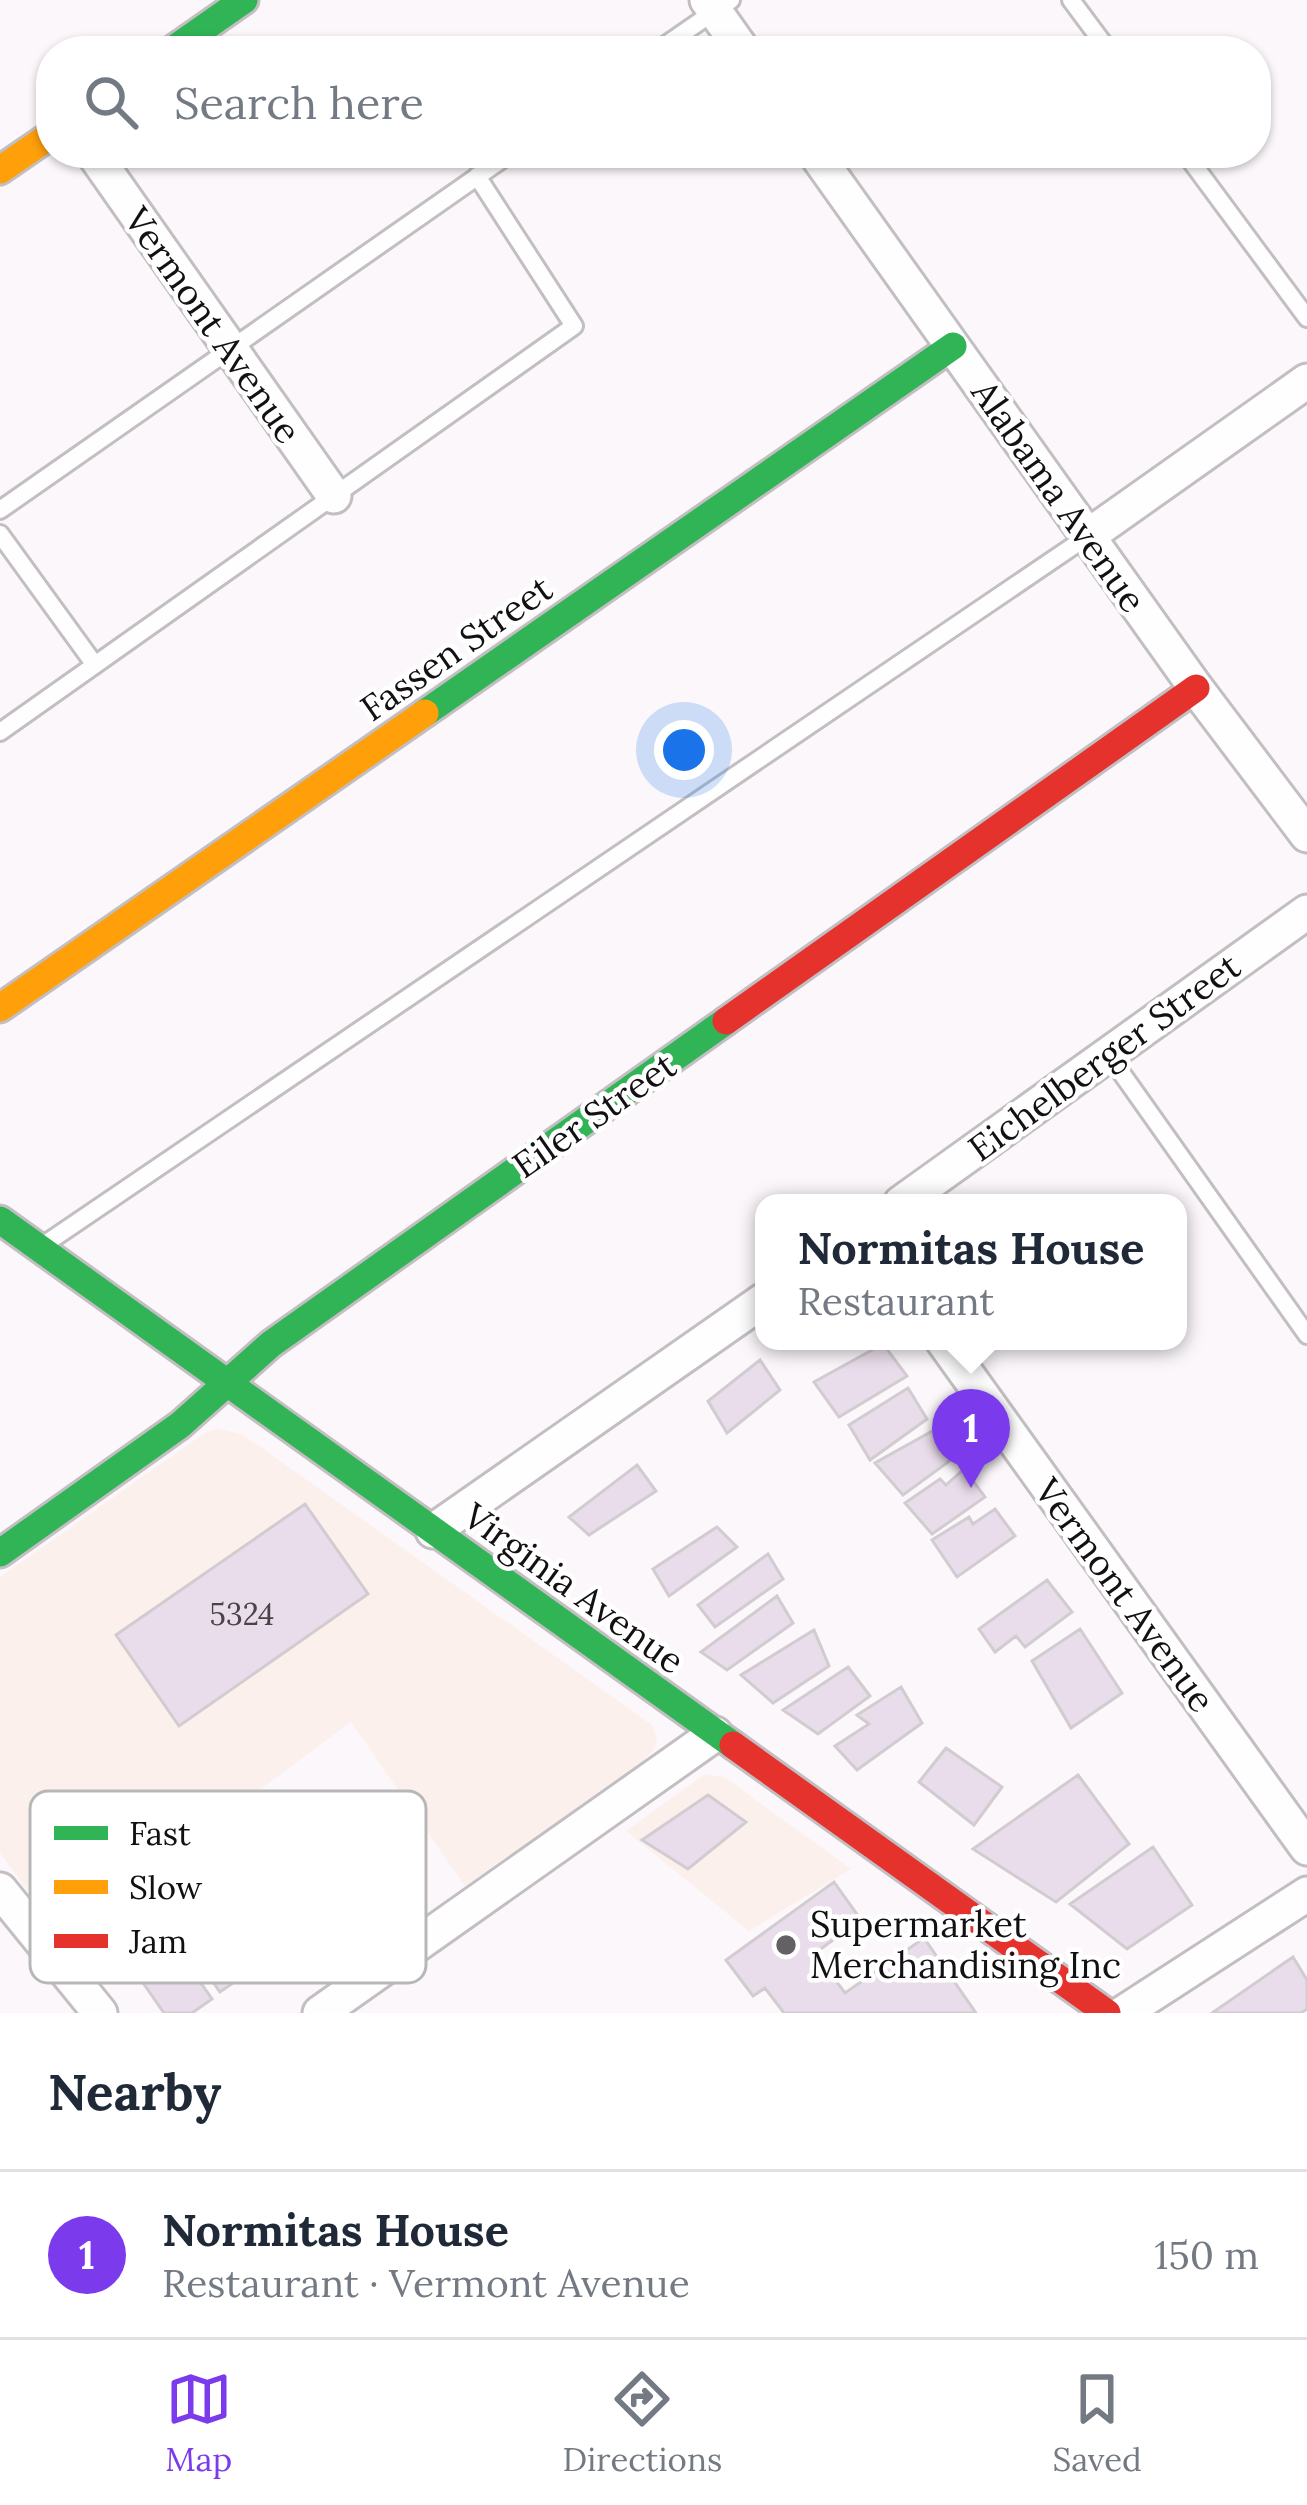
<!DOCTYPE html>
<meta charset="utf-8">
<style>
:root{--surface:#fff;--page:#f6f6f7;--text:#1f2937;--muted:#747a83;--line:#e0e1e3;--accent:#7c3aed}
body{margin:0;font-family:Lora,serif;background:var(--page);color:var(--text)}
.you{position:absolute;left:684px;top:750px;width:42px;height:42px;margin:-30px;border:9px solid #fff;border-radius:50%;background:#1a73e8;box-shadow:0 0 0 18px #1a73e833}
.badge{display:grid;place-items:center;width:78px;height:78px;border-radius:50%;background:var(--accent);color:#fff;font-size:39px;font-weight:700}
.pin{position:absolute;translate:-50% -99px;filter:drop-shadow(0 3px 6px #0008)}
.pin::after{content:'';position:absolute;top:63px;width:42px;height:36px;background:inherit;clip-path:polygon(0 0,100% 0,50% 100%)}
.popup{position:absolute;left:755px;top:1194px;width:432px;height:156px;box-sizing:border-box;display:grid;place-content:center;border-radius:24px;background:var(--surface);filter:drop-shadow(0 3px 9px #0005);font-size:39px;white-space:nowrap;color:var(--muted)}
.popup b{font-size:45px;color:var(--text)}
.popup::after{content:'';position:absolute;left:50%;top:100%;margin-left:-24px;border:24px solid transparent;border-top-color:var(--surface)}
.list{margin:0;padding:0;list-style:none}
h2{display:flex;justify-content:space-between;align-items:center;height:156px;margin:0;padding:0 48px;font-size:51px}
h2 small{font-size:39px;font-weight:400;color:var(--muted)}
.list li{display:grid;grid-template-columns:78px 1fr auto;gap:36px;align-items:center;box-sizing:border-box;height:168px;padding:0 48px;border-top:3px solid var(--line)}
.list b{display:block;font-size:45px;white-space:nowrap}
.list p{margin:0;font-size:39px;white-space:nowrap;color:var(--muted)}
.list em{font-size:39px;font-style:normal;color:var(--muted)}
.icon{flex:none;width:66px;height:66px;fill:none;stroke:currentColor;stroke-width:2;stroke-linecap:round;stroke-linejoin:round}
.map{position:relative;flex:none;width:1307px;height:2013px;overflow:hidden}
.search{position:absolute;background:var(--surface);box-shadow:0 3px 9px #0004;left:36px;right:36px;top:36px;height:132px;display:flex;align-items:center;gap:30px;box-sizing:border-box;padding:0 42px;border-radius:48px;color:var(--muted);font-size:45px}
.sheet{height:324px;background:var(--surface)}
nav{display:flex;justify-content:space-around;align-items:center;box-sizing:border-box;height:168px;border-top:3px solid var(--line);background:var(--surface);font-size:33px;color:var(--muted)}
nav a{display:grid;justify-items:center;gap:6px}
nav .on{color:var(--accent)}
.map>svg:first-child{display:block}
.commercial{fill:#fcf0ec}
.building{fill:#eaddeb;stroke:#d0ccd0;stroke-width:3}
.lines{fill:none;stroke-linecap:round;stroke-linejoin:round}
.lane-casing{stroke:#c2bec2;stroke-width:22}
.street-casing{stroke:#c2bec2;stroke-width:39}
.fast-casing{stroke:#c2bec2;stroke-width:33}
.slow-casing{stroke:#c2bec2;stroke-width:33}
.jam-casing{stroke:#c2bec2;stroke-width:33}
.lane{stroke:#fefefe;stroke-width:16}
.street{stroke:#fefefe;stroke-width:33}
.fast{stroke:#30b455;stroke-width:27}
.slow{stroke:#ff9f0a;stroke-width:27}
.jam{stroke:#e5322d;stroke-width:27}
.poi-dot{fill:#646164;stroke:#fff;stroke-width:4.5}
.labels{text-anchor:middle;stroke-width:9;stroke-linejoin:round;paint-order:stroke}
.number-label{font-size:30px;fill:#484348}
.street-label{font-size:36px;fill:#121012;stroke:#fff}
.poi-label{font-size:36px;fill:#121012;stroke:#fff;text-anchor:start}
.key{fill:#fff;stroke:#b8b7b8;stroke-width:3}
.key-label{font-size:33px;fill:#121012}
</style>
<div class="map">
<svg width="1307" height="2013" viewBox="0 0 1307 2013">
<rect width="100%" height="100%" fill="#fbf7fb"/>
<!-- commercial -->
<path class="commercial" d="M217 1429 242 1434 652 1725 657 1739 654 1749 644 1760 465 1886 351 1722 62 1936 0 1853V1577L206 1432Z
M705 1774 724 1777 851 1869 749 1931 626 1831Z"/>
<!-- building -->
<path class="building" d="M883 1344 907 1376 839 1417 814 1382Z
M760 1360 780 1390 727 1433 708 1401Z
M908 1388 927 1419 870 1460 849 1425Z
M936 1429 955 1457 903 1495 875 1463Z
M637 1465 656 1491 589 1535 569 1517Z
M964 1469 985 1497 932 1534 905 1503 940 1479 946 1485Z
M305 1504 368 1594 179 1726 116 1635Z
M995 1509 1015 1536 957 1577 932 1540 969 1517 973 1524Z
M717 1527 737 1547 669 1596 653 1569Z
M768 1554 783 1579 715 1627 698 1605Z
M1047 1580 1072 1612 1025 1647 1016 1636 995 1652 979 1629Z
M777 1596 793 1623 727 1670 701 1652Z
M1080 1629 1122 1693 1071 1728 1032 1661Z
M814 1630 829 1666 773 1703 741 1675Z
M848 1667 870 1696 818 1734 783 1710Z
M901 1687 922 1723 857 1770 835 1746 869 1724 857 1715Z
M946 1748 1002 1787 974 1825 919 1782Z
M1078 1775 1129 1844 1056 1902 973 1849Z
M708 1795 746 1822 688 1869 642 1840Z
M320 1799 377 1881 339 1908 281 1826Z
M274 1833 331 1915 292 1942 234 1860Z
M1153 1847 1192 1905 1127 1949 1070 1904Z
M834 1882 861 1920 815 1953 845 1993 924 1938 976 2013H784L765 1988 753 1996 726 1960Z
M201 1883 259 1965 220 1992 162 1911Z
M154 1916 212 1999 192 2013H164L116 1944Z
M1293 1957 1307 1980V2009L1301 2013H1212Z"/>
<g class="lines">
<!-- lane casing -->
<g class="lane-casing">
<path id="lane" d="M1071 0 1109 51
M657 51 731 0
M1185 153 1307 318
M0 510 511 153
M0 534 95 665
M0 732 574 326 477 176
M1108 1054 1307 1335
M45 1244 1088 536"/>
</g>
<!-- street casing -->
<g class="street-casing">
<path id="street" d="M707 0 743 51
M93 153 334 496
M815 153 1196 688 1307 835
M1088 536 1307 381
M901 1203 1307 912
M943 1341 1307 1848
M433 1531 764 1300
M0 1890 100 2013
M320 2013 715 1734
M1123 2013 1307 1894"/>
</g>
<!-- fast casing -->
<g class="fast-casing">
<path id="fast" d="M171 51 244 0
M425 713 953 346
M0 1220 733 1745
M0 1553 180 1425 271 1344 726 1021"/>
</g>
<!-- slow casing -->
<g class="slow-casing">
<path id="slow" d="M0 170 51 135
M0 1008 425 713"/>
</g>
<!-- jam casing -->
<g class="jam-casing">
<path id="jam" d="M726 1021 1196 688
M733 1745 1107 2013"/>
</g>
<!-- lane -->
<use href="#lane" class="lane"/>
<!-- street -->
<use href="#street" class="street"/>
<!-- fast -->
<use href="#fast" class="fast"/>
<!-- slow -->
<use href="#slow" class="slow"/>
<!-- jam -->
<use href="#jam" class="jam"/>
</g>
<!-- markers -->
<circle class="poi-dot" cx="786" cy="1945" r="12"/>
<g class="labels">
<!-- number labels -->
<g class="number-label">
<text x="242" y="1625">5324</text>
</g>
<!-- street labels -->
<g class="street-label">
<text transform="translate(213 325) rotate(55)" y="13">Vermont Avenue</text>
<text transform="translate(1059 496) rotate(55)" y="13">Alabama Avenue</text>
<text transform="translate(456 648) rotate(-35)" y="13">Fassen Street</text>
<text transform="translate(1104 1057) rotate(-36)" y="13">Eichelberger Street</text>
<text transform="translate(594 1115) rotate(-35)" y="13">Eiler Street</text>
<text transform="translate(574 1588) rotate(36)" y="13">Virginia Avenue</text>
<text transform="translate(1125 1595) rotate(54)" y="13">Vermont Avenue</text>
</g>
<!-- poi labels -->
<g class="poi-label">
<text x="810" y="1937">Supermarket<tspan x="810" dy="41">Merchandising Inc</tspan></text>
</g>
</g>
<!-- legend -->
<rect x="30" y="1791" width="396" height="192" rx="18" class="key"/>
<rect x="54" y="1826" width="54" height="14" fill="#30b455"/>
<rect x="54" y="1880" width="54" height="14" fill="#ff9f0a"/>
<rect x="54" y="1934" width="54" height="14" fill="#e5322d"/>
<g class="key-label">
<text x="129" y="1845">Fast</text>
<text x="129" y="1899">Slow</text>
<text x="129" y="1953">Jam</text>
</g>
</svg>
<div class="you"></div>
<div class="pin badge" style="left:971px;top:1488px">1</div>
<div class="popup"><b>Normitas House</b>Restaurant</div>
<div class="search"><svg class="icon" aria-label="search" viewBox="0 0 24 24"><circle cx="10" cy="10" r="6"/><path d="M15 15l6 6"/></svg>Search here</div>
</div>
<section class="sheet">
<h2>Nearby<small></small></h2>
<ul class="list">
<li><span class="badge">1</span><div><b>Normitas House</b><p>Restaurant · Vermont Avenue</p></div><em>150 m</em></li>
</ul>
</section>
<nav>
<a class="on"><svg class="icon" aria-label="map" viewBox="0 0 24 24"><path d="M3 6l6-2 6 2 6-2v14l-6 2-6-2-6 2zM9 4v14M15 6v14"/></svg>Map</a>
<a><svg class="icon" aria-label="directions" viewBox="0 0 24 24"><path d="M12 3l9 9-9 9-9-9zM9 14v-3h6M13 9l2 2-2 2"/></svg>Directions</a>
<a><svg class="icon" aria-label="saved" viewBox="0 0 24 24"><path d="M7 4h10v16l-5-4-5 4z"/></svg>Saved</a>
</nav>
